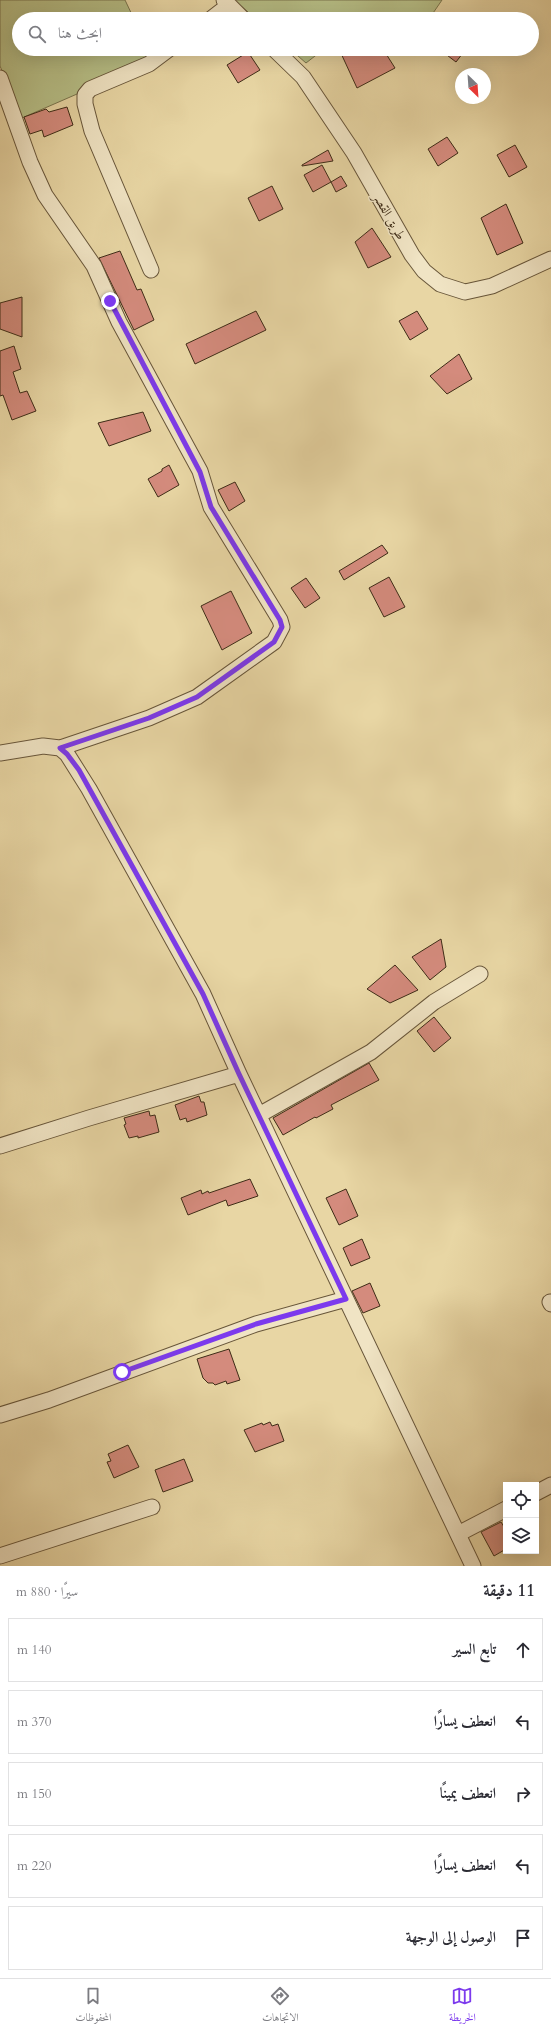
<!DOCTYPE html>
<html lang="ar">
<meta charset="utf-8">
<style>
:root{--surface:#fff;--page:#f7f7f7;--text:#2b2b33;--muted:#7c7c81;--line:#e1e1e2;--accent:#7c3aed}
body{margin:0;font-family:Cardo,Amiri,serif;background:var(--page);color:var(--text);direction:rtl}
.controls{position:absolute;right:12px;bottom:12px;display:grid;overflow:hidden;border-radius:0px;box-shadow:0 4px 16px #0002}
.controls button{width:36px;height:36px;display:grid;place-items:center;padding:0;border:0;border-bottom:1px solid var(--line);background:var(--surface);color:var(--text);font:20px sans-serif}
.compass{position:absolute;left:455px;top:68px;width:36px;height:36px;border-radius:50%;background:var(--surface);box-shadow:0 4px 16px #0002;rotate:155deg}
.stop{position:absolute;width:12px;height:12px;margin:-9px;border:3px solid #7c3aed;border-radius:50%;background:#fff}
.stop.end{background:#7c3aed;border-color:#fff;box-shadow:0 1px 4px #0008}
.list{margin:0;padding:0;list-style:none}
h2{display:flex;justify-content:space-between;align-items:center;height:52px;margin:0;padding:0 16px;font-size:17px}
h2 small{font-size:13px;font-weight:400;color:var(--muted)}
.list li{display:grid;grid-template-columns:26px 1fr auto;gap:12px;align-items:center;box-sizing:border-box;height:64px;margin:0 8px 8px;padding:0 8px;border:1px solid var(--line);border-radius:0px}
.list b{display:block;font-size:15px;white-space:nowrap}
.list em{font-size:13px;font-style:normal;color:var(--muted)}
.icon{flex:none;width:22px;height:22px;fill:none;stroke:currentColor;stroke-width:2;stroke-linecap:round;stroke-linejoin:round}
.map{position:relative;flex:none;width:551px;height:1566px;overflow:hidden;direction:ltr}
.search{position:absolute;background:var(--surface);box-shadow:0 4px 16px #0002;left:12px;right:12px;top:12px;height:44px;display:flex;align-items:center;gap:10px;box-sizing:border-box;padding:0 14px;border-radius:22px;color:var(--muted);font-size:15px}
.sheet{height:412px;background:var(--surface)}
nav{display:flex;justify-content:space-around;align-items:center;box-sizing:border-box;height:56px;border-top:1px solid var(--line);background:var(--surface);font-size:11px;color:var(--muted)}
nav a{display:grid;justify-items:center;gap:2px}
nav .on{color:var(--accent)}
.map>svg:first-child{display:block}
.green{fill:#b6be86;stroke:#7a754e}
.building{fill:#d48b7d;stroke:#3e2c17}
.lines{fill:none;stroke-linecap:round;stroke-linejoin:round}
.minor-casing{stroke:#68563a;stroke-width:17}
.minor{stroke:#f0e4c4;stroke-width:15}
.route{stroke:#7c3aed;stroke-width:5}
.labels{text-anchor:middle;stroke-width:3;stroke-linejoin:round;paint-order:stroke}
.street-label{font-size:13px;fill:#3e2c17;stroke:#f0e4c4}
</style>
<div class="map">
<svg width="551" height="1566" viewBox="0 0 551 1566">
<rect width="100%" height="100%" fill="#e8d6a4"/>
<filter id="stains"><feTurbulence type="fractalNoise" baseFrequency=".005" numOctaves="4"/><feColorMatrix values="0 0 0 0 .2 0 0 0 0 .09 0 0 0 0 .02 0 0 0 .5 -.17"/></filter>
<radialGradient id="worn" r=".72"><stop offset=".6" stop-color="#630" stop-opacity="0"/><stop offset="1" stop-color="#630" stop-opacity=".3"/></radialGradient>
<!-- green -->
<path class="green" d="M0 0H125L134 19H19V49H150L155 60 22 118 0 66Z
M234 0H442L429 19H256Z
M290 49H324L306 63Z"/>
<!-- building -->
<path class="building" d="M339 49H383L395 68 357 88Z
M439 49H466L456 62Z
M248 52 260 70 238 83 227 65Z
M67 107 73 125 44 137 42 130 30 134 24 117 46 109 49 112Z
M447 137 458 153 438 166 428 149Z
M515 145 527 167 509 177 497 155Z
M328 150 333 161 302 166V165Z
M322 165 331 182 313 192 304 175Z
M341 176 347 186 336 192 331 182Z
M272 186 283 209 259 221 248 198Z
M506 204 523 243 497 255 481 218Z
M372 228 391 257 368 268 355 242Z
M120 251 137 290 141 289 154 320 134 330 99 258Z
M22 297V337L0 329V303Z
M256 311 266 330 195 364 186 344Z
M417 311 428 329 410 340 399 321Z
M14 346 21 369 13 372 20 393 27 391 36 411 12 420 3 395 0 396V351Z
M459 354 472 379 447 394 430 376Z
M143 412 151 431 109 446 98 423Z
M169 465 179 485 158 497 148 479 162 471V469Z
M235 482 245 501 229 511 218 490Z
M382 545 388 553 344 580 339 571Z
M389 577 405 607 384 617 369 588Z
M306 578 320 598 305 608 291 588Z
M231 591 252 633 222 650 201 606Z
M441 939 446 967 430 980 412 957Z
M395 965 418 990 390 1003 367 989Z
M434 1017 451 1038 434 1052 417 1031Z
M369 1063 379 1080 331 1105 333 1109 316 1118 315 1117 283 1135 273 1118Z
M199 1096 201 1102H204L207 1115 187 1122 186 1118 180 1120 175 1105Z
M149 1111 150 1116 155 1115 159 1132 138 1138V1136L129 1138 124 1125 126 1124 124 1118Z
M250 1179 258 1196 228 1206 226 1200 188 1215 181 1198 201 1190 202 1194 208 1191 209 1193Z
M346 1189 358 1216 339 1225 326 1198Z
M362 1239 370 1258 351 1266 343 1248Z
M370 1283 380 1306 363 1313 352 1291Z
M229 1349 240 1380 227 1384 226 1381 215 1385 213 1383H208L203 1378 197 1359Z
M270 1422 272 1426 278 1424 284 1441 255 1452 244 1430 262 1423 263 1425Z
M128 1445 139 1467 114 1478 107 1462 111 1461 108 1454Z
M184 1459 193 1481 163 1492 155 1470Z
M501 1522 506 1530V1549L494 1556 481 1532Z"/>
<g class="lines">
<!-- minor casing -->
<g class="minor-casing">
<path id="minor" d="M224 0 243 19
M211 19 229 5
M274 49 303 77 354 153 412 255 424 271 440 284 465 292 492 286 551 259
M0 78 30 162 45 195 94 266 119 322 200 471 211 507 280 620 282 627 274 642 197 697 149 718 60 748
M151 270 92 131 85 104V95L90 89 149 64 169 49
M0 753 43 746 60 748 67 754 89 789 203 994 239 1074 473 1566
M259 1115 371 1052 434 1002 480 974
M0 1146 89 1118 239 1074
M550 1302 551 1304
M0 1415 49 1400 256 1324 346 1299
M536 1493 551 1485
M458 1534 506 1509
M0 1556 152 1507"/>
</g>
<!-- minor -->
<use href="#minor" class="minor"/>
</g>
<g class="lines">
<!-- route -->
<path class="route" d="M110 301 200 472 211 507 280 620 282 627 274 642 197 697 149 718 60 748 67 754 79 770 203 994 239 1074 346 1299 256 1324 122 1372"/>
</g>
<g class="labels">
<!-- street labels -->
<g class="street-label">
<text transform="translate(390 216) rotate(60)" y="5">طريق القصر</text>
</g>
</g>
<rect width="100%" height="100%" filter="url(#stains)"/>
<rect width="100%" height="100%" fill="url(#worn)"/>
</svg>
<div class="controls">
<button><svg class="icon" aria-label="locate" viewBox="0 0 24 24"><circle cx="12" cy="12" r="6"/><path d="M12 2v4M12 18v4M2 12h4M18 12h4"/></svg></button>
<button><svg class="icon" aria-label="layers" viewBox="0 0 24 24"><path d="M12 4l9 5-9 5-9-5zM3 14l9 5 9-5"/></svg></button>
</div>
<svg class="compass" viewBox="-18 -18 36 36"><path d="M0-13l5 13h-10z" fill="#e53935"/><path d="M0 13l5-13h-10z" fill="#7c7c81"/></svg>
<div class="stop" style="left:122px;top:1372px"></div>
<div class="stop end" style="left:110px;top:301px"></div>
<div class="search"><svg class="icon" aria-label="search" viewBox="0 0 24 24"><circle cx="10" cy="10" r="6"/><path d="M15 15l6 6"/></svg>ابحث هنا</div>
</div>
<section class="sheet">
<h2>11 دقيقة<small>سيرًا · 880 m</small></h2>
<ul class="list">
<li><svg class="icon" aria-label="ahead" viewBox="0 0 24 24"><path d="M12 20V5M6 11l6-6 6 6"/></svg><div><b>تابع السير</b></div><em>140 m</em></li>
<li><svg class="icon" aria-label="left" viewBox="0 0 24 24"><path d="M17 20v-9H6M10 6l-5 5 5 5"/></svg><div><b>انعطف يسارًا</b></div><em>370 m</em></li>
<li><svg class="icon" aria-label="right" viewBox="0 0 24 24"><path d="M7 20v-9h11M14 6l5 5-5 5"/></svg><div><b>انعطف يمينًا</b></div><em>150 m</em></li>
<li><svg class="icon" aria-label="left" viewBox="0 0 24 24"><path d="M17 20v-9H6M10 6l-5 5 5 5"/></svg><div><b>انعطف يسارًا</b></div><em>220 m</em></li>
<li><svg class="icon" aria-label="arrive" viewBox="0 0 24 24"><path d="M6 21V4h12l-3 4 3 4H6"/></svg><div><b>الوصول إلى الوجهة</b></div></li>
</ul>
</section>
<nav>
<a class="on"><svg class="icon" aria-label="map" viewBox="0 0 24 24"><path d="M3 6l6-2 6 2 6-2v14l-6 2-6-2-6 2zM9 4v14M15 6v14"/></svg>الخريطة</a>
<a><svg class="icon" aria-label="directions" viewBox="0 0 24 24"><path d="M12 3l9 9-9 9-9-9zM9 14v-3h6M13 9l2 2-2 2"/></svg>الاتجاهات</a>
<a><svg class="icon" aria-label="saved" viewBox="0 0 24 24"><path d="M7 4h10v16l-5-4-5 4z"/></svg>المحفوظات</a>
</nav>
